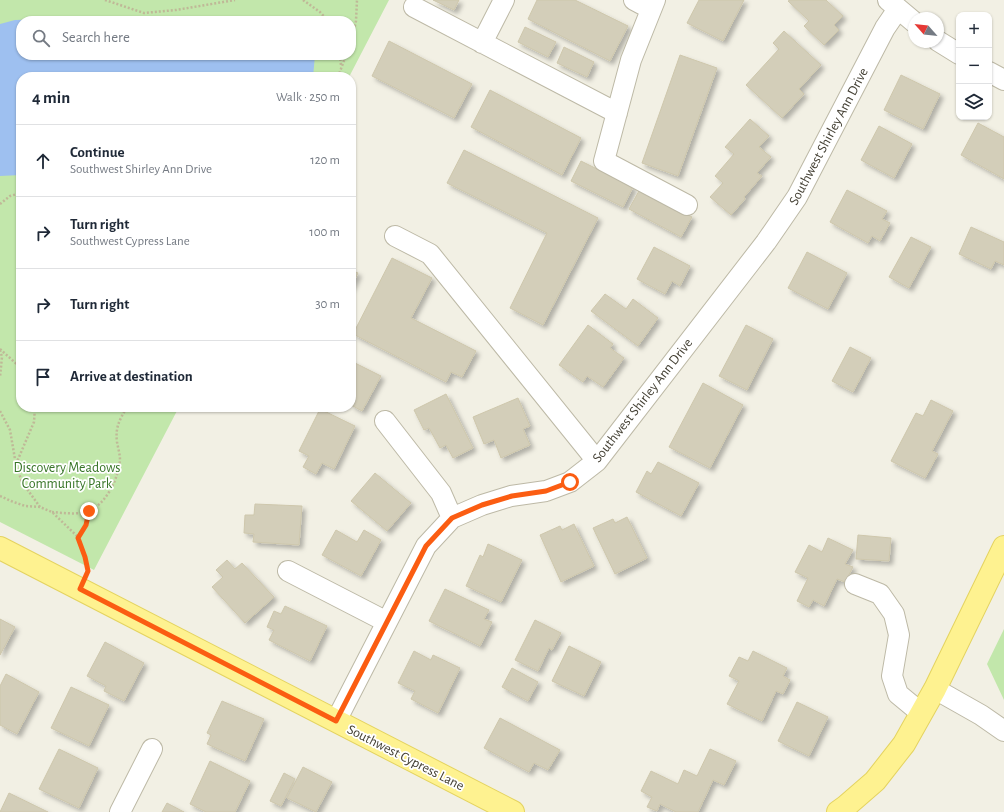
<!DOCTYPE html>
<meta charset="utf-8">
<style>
:root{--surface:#fff;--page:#f2f2f3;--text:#1f2937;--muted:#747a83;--line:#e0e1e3}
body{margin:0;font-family:"Alegreya Sans",sans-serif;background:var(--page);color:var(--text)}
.controls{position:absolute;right:12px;top:12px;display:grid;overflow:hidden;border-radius:8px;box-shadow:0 1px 3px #0004}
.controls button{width:36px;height:36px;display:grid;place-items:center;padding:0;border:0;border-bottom:1px solid var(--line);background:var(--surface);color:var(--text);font:20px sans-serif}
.compass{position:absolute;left:908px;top:12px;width:36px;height:36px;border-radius:50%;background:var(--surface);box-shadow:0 1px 3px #0004;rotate:297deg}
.stop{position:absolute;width:12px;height:12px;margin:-9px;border:3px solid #fb5d12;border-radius:50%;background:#fff}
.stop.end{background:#fb5d12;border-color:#fff;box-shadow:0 1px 4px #0008}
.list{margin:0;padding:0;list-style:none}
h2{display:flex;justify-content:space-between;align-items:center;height:52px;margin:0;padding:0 16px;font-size:17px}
h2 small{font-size:13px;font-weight:400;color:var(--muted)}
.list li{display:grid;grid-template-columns:26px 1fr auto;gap:12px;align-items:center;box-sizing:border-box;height:72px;padding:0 16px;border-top:1px solid var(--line)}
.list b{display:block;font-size:15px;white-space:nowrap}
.list p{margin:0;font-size:13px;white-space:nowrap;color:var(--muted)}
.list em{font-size:13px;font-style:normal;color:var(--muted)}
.icon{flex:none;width:22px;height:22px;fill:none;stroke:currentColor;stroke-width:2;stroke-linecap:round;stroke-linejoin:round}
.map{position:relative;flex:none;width:1004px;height:812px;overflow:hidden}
.search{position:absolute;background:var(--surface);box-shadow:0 1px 3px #0004;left:16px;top:16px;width:340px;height:44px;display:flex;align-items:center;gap:10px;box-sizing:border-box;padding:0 14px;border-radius:16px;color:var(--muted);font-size:15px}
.panel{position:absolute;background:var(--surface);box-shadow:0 1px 3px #0004;left:16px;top:72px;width:340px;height:340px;border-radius:16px}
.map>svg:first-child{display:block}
.green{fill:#c2e7ab;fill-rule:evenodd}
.water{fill:#9ec0f0}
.building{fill:#d3ceb9;stroke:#cec7ac;filter:url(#shadow)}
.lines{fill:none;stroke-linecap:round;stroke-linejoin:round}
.minor-casing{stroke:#bdb9a6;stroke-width:22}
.major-casing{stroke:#e4d360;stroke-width:24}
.path{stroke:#bfb897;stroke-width:2.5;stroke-dasharray:2 2;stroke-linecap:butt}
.minor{stroke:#fff;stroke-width:20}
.major{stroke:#fef290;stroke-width:22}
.route{stroke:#fb5d12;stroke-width:5}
.labels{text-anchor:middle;stroke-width:3.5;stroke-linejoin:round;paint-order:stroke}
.street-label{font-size:14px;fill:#444034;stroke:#fff}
.park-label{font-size:14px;fill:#377527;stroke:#fff}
</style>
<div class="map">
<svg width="1004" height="812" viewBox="0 0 1004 812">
<defs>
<filter id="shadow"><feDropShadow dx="3.5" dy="3.5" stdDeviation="2" flood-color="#0004"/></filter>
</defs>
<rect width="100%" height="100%" fill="#f2f0e4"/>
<!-- green -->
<path class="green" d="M0 0H389L349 77H21V407H179L94 570 0 522ZM21 21H351V55H21Z
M1004 629V700L987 664Z"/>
<!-- water -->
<path class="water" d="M47 19H81L95 21H21V55H315L313 77H21V175L0 176V24L15 20Z"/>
<!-- building -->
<path class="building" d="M433 0H459L454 10Z
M537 0H575L628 26 610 61 528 19Z
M699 0H744L723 41 687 23Z
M790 0H826L843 16 834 25 839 30 824 45 804 26 809 21 788 1Z
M525 27 556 42 548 57 518 42Z
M784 31 821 65 799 89 804 94 782 118 746 85 779 49 773 43Z
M389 41 472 84 454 118 372 76Z
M564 47 594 62 587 77 557 63Z
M680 55 717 68 678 176 642 163Z
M901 75 940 94 923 129 884 110Z
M490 90 581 138 562 175 471 127Z
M750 119 769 136 759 147 771 157 757 173 762 176 744 197 745 199 731 215 710 197 723 183 715 176 734 154 725 147Z
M978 123 1004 137V179L961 155Z
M879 126 912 144 894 178 861 160Z
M464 150 598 218 543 325 510 308 547 233 447 183Z
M581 161 633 187 623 207 571 181Z
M640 189 692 217 681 237 629 209Z
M847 190 887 211 882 219 890 223 880 241 872 236 868 243 830 222Z
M971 227 1004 242V265L995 261 991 269 959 254Z
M911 237 931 247 909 288 889 277Z
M654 247 690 266 680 286 672 281 665 294 637 279Z
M807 252 847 273 828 309 788 288Z
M392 258 432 278 411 318 476 351 462 377 451 372 446 382 353 334Z
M351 270 358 273 351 288Z
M605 294 626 309 633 299 658 318 638 346 591 311Z
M588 325 613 344 610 348 624 358 603 387 587 376 583 382 559 365Z
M746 325 773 339 747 390 719 376Z
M850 347 871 358 853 392 832 381Z
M351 361 381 376 362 411 351 405Z
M703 383 743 405 710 468 669 447Z
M446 394 473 448 453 458 446 445 440 448 429 428 424 430 414 410Z
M518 398 530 426 523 429 530 445 501 458 494 440 484 444 473 417Z
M931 400 953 411 932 451 938 454 925 478 891 461 916 413 923 416Z
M320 409 355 426 334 469 322 463 316 474 303 467 309 456 299 451Z
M658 462 699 483 681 516 636 492 647 471 651 474Z
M375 473 411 503 387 531 351 501Z
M255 504 302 506 299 545 253 542 254 534 244 533 245 515H254Z
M627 517 647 558 615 574 593 528 613 519 615 523Z
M574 524 594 566 561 582 540 535 560 526 562 530Z
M336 530 357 542 364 530 381 540 361 576 322 555Z
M858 535 891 538 889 561 856 559Z
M828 538 853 550 845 564 853 567 845 582 837 579 824 606 813 600 809 607 797 601 808 578 795 572 809 545 822 552Z
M488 544 522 560 501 602 466 586 480 555 483 557Z
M227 560 235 569 242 563 274 597 245 623 212 587 223 577 216 570Z
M445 589 489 610 484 619 492 622 480 646 429 621Z
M285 606 327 626 310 661 269 640 274 630 267 627 274 611 281 614Z
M0 619 15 627 0 655Z
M535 620 561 633 552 650 549 648 538 671 515 660Z
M105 642 144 663 124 701 104 691 106 686 87 676Z
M569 646 601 662 584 696 552 681Z
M414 651 431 660 433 655 460 668 438 713 411 699 415 691 398 683Z
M753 651 787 668 783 676 790 680 783 694 776 691 762 721 727 704 739 681 729 676 739 657 748 661Z
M512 668 538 682 528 701 502 687Z
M6 674 39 692 17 734 0 725V686Z
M71 687 109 705 89 746 51 728Z
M222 701 264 719 245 761 207 744 211 735 207 733Z
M797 702 828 717 809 756 778 741Z
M500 718 560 750 548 770 534 763 529 772 484 748Z
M59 749 98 768 79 808 39 789Z
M710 749 736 761 724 785 713 780 698 812H676L660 804 657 811 647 807 652 797 641 791 651 771 678 784 684 770 697 776Z
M210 761 250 781 235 812H206L190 804Z
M303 767 332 782 316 812 287 798Z
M284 773 295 779 281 806 270 801Z
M9 793 48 812H0Z
M167 803 184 812H162Z"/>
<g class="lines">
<!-- minor casing -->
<g class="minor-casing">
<path id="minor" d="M634 0 651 9
M655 0 631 60 604 161 687 205
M888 0 914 22
M414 7 617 113
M938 41 959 54
M482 43 504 0
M989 72 1004 80
M395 236 430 254 597 461
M385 421 441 493 452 518
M288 571 387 622
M855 584 880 594 894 614 899 635 892 676 898 694 921 713
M935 689 981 715 1004 731
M336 721 426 546 452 518 482 505 511 496 546 491 570 482 597 461 766 242 797 197 885 28 898 9
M120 812 152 749"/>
</g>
<!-- major casing -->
<g class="major-casing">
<path id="major" d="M0 548 513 812
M838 812 845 807 875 781 904 744 935 689 1004 547"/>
</g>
<!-- path -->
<path class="path" d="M105 0 144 13 176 10 235 0
M303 0 320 12 328 21
M351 42 356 21 357 0
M340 55 341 66
M338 77 346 55
M0 204 10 196 21 193
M0 349 21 368
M0 350 2 357 0 377
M0 411 10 430 16 465 22 482 40 507
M16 464 34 422 35 407
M0 496 11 501 25 506 40 507 52 512 79 538 85 557 88 570
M52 512C63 513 78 515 89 511 107 503 118 479 120 460 120 454 118 448 117 442 115 427 120 419 127 407
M79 538 86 525 89 511"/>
<!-- minor -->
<use href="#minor" class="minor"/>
<!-- major -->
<use href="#major" class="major"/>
</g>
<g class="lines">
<!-- route -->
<path class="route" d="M89 511 86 525 78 538 85 557 88 571 80 589 336 721 426 546 452 518 482 505 512 496 546 491 570 482"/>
</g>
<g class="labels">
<!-- street labels -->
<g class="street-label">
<text transform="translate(828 136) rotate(-62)" y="5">Southwest Shirley Ann Drive</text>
<text transform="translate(642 400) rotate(-52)" y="5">Southwest Shirley Ann Drive</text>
<text transform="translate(406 757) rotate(27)" y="5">Southwest Cypress Lane</text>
</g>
<!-- park labels -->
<g class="park-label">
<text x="67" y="472">Discovery Meadows<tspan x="67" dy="16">Community Park</tspan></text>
</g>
</g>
</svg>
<div class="controls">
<button>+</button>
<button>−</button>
<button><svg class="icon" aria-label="layers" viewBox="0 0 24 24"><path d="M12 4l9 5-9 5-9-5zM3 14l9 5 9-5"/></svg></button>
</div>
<svg class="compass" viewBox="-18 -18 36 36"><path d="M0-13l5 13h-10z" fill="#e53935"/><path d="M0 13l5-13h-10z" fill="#747a83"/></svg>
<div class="stop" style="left:570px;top:482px"></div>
<div class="stop end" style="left:89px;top:511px"></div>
<div class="search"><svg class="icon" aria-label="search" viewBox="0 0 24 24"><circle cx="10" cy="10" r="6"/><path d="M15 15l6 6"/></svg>Search here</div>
<section class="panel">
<h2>4 min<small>Walk · 250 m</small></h2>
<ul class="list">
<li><svg class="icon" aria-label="ahead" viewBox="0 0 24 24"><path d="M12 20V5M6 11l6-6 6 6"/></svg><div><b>Continue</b><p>Southwest Shirley Ann Drive</p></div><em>120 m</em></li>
<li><svg class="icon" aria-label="right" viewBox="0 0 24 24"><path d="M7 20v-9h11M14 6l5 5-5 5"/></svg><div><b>Turn right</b><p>Southwest Cypress Lane</p></div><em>100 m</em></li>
<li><svg class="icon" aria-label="right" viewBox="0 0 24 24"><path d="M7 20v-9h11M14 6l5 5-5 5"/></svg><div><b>Turn right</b></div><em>30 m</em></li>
<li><svg class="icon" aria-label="arrive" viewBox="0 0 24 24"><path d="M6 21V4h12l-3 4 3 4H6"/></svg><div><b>Arrive at destination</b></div></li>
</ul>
</section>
</div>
